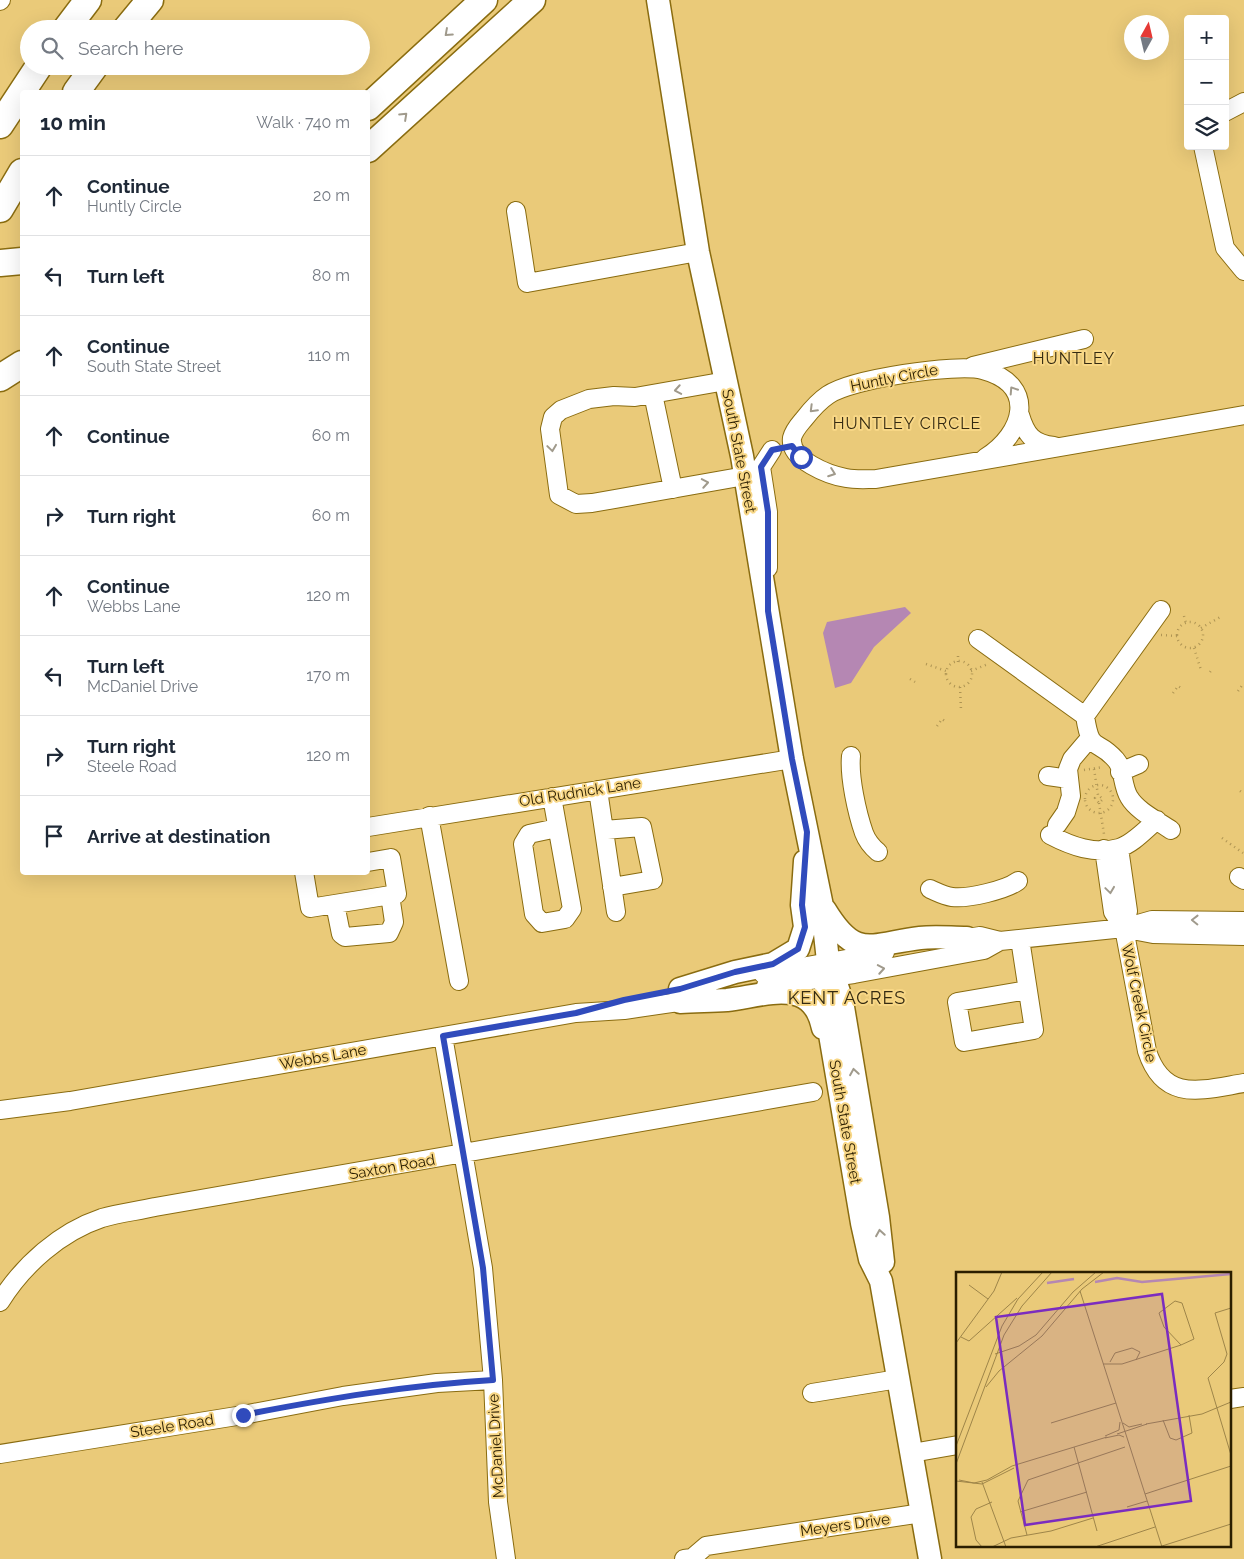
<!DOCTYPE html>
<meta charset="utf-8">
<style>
:root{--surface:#fff;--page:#f6f6f7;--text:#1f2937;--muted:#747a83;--line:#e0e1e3}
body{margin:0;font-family:Raleway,sans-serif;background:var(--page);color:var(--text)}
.controls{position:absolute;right:15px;top:15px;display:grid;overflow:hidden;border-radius:5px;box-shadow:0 5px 20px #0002}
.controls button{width:45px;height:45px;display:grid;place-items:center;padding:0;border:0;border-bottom:1px solid var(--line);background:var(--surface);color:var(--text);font:25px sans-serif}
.compass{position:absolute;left:1124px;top:15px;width:45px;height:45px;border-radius:50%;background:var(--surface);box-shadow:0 5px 20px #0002;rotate:8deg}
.stop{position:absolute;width:15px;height:15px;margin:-11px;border:4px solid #304bbc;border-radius:50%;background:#fff}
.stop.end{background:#304bbc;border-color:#fff;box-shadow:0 1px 5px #0008}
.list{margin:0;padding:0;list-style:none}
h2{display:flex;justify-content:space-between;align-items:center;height:65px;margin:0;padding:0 20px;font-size:21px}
h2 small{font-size:16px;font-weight:400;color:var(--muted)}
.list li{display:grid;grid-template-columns:32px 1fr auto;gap:15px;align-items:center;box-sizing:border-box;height:80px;padding:0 20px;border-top:1px solid var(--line)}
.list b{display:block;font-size:19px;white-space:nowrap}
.list p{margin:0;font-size:16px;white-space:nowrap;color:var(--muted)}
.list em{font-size:16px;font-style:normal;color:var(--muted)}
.icon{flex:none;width:28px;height:28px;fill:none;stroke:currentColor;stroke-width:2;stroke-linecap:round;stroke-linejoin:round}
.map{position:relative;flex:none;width:1244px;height:1559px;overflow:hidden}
.search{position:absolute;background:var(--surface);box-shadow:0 5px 20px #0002;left:20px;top:20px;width:350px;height:55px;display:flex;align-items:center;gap:12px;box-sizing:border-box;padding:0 18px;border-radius:28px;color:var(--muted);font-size:19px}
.panel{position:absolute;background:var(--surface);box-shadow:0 5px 20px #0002;left:20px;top:90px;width:350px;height:785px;border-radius:5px}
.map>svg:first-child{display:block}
.water{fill:#b587b3}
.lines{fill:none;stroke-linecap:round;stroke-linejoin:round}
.minor-casing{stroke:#8a6c10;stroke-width:20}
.major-casing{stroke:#8a6c10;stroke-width:25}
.highway-casing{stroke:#8a6c10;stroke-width:29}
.path{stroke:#ae9453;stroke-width:2.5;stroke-dasharray:1 4;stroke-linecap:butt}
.minor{stroke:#fff;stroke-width:18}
.major{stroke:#fff;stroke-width:22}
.highway{stroke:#fff;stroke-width:26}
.oneway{stroke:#a09a8c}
.route{stroke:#304bbc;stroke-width:6}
.labels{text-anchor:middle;stroke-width:4;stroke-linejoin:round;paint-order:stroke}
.street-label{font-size:15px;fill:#2b1e00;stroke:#f8d786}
.neighbourhood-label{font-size:16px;letter-spacing:1px;fill:#342a11;stroke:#f8d786}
.quarter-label{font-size:18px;letter-spacing:1px;fill:#342a11;stroke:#f8d786}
.inset-river{fill:none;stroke:#b587b3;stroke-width:2.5}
.inset-road{fill:none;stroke:#9e8549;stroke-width:1}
.view{fill:#7b2cbf;fill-opacity:0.15;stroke:#7b2cbf;stroke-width:2.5}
.inset-edge{fill:none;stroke:#2b1e00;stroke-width:2.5}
</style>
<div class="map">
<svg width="1244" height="1559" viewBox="0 0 1244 1559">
<rect width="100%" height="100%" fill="#eaca79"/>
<!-- water -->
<path class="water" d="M905 607 911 613 874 647 851 683 835 688 823 633 827 622Z"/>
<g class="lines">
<!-- minor casing -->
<g class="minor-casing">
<path id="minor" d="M0 1 1 0
M1225 112 1244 102
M1203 146 1225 248 1244 271
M516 211 527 283 698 252
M973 366 1084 339
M726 381 635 397 614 396 589 399 561 410 553 417 550 429 559 495 576 504 592 503 745 476
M653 394 673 489
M1020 415C1026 435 1033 444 1054 446
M985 458C1024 434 1038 385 983 370 956 363 851 379 828 395 819 401 811 410 804 419 799 425 794 430 792 438 789 460 829 475 846 478 856 480 866 479 876 479L1244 415
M768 568V512L761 467 772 450
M1161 610 1085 716C1091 755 1096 737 1116 760 1124 769 1122 786 1129 797 1137 811 1158 821 1171 830
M978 639 1085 716
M851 756C849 777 857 813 864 833 867 841 872 847 878 852
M1120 772 1139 764
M1048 776 1069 779
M598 790 616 912
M552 797 572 909 565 919 542 923 534 914 523 844 529 834 557 828
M429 816 459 981
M1057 825 1066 812 1071 796 1068 769 1072 759 1089 739
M368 827 792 759
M604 830 642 827 653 880 612 887
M1050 835C1071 846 1095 855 1119 848 1133 844 1146 829 1157 820
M1119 848 1128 911 1124 928 1147 1051C1164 1103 1201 1090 1244 1083
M1104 849 1113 912 1124 928
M304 872 310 908 397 894 391 858 368 862
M1239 877 1244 880
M930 889C937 892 944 896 952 897 968 899 1006 890 1018 881
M335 904 341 934 345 937 389 933 394 922 390 895
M1127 929 1153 934 1244 936
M1020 939 1034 1030 964 1042 957 1002 1027 990
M955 940 980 936 1000 941 1124 928 1152 920 1244 921
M763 974 885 952
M766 986 854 974 984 950 1000 941
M443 1036 483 1268 493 1380 498 1502 506 1559
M0 1110 70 1101 576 1013 624 1010 692 1000
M0 1302C23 1265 60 1232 102 1218 119 1213 137 1211 155 1207L813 1092
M812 1393 898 1379
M1230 1399 1244 1397
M912 1453 958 1445
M0 1454 243 1415 343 1396 437 1383 493 1380
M684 1559 692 1558 706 1546 922 1513"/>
</g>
<!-- major casing -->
<g class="major-casing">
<path id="major" d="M658 0 698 252 742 456 792 759 822 906 828 961 825 1005 862 1223 870 1259 881 1281 930 1559
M825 910C856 961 870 944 920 938 935 936 951 938 967 938
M832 971 842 1001 878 1217 883 1262
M680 989 735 972 773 964 798 949 805 927 802 905 805 861
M680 1002C696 1001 711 1001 727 1000 764 996 812 975 823 1028"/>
</g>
<!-- highway casing -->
<g class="highway-casing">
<path id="highway" d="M66 29 88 0
M126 29 150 0
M76 92 95 66
M368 107 484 0
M0 125 39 66
M368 149 532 0
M0 209 22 172
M0 263 22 261
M0 378 22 364"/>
</g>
<!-- path -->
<path class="path" d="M1184 616 1186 623
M1177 635a13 13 0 1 1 26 0a13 13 0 1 1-26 0Z
M1201 628 1222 616
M1161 635 1177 636
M1194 648 1201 670
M946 674a13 13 0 1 1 26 0a13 13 0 1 1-26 0Z
M958 662V654
M926 664 946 671
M971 671 988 664
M1210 672 1213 668
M910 679 915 682
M960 687 961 710
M1238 691 1243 684
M1173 693 1178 686 1183 689
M937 726 942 719 946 722
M1094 769 1098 795 1095 798 1099 803 1103 799 1098 795
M1084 770 1103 767
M1085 799a14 14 0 1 1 28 0a14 14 0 1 1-28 0Z
M1240 791 1244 794
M1099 803 1104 834
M1222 838 1243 853"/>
<!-- minor -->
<use href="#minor" class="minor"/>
<!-- major -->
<use href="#major" class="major"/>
<!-- highway -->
<use href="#highway" class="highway"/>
</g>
<!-- one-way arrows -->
<defs><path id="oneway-chevron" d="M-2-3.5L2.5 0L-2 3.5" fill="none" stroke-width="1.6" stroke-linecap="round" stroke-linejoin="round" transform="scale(1.25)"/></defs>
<g class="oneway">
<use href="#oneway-chevron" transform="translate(448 33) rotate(138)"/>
<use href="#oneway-chevron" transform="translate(404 116) rotate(-43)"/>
<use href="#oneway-chevron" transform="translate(678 390) rotate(170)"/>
<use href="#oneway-chevron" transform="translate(1013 390) rotate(-123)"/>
<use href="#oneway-chevron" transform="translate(813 409) rotate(135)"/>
<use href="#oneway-chevron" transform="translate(552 448) rotate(82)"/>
<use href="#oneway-chevron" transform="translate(832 473) rotate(20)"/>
<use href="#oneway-chevron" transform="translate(705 483) rotate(-10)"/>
<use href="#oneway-chevron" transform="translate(1110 890) rotate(82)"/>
<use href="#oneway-chevron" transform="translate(1195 920) rotate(-179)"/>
<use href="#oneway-chevron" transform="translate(881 969) rotate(-10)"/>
<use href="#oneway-chevron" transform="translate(854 1072) rotate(-99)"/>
<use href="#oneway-chevron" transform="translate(880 1233) rotate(-99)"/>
</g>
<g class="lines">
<!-- route -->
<path class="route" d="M243 1415C326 1399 408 1385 493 1380L483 1268 443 1036 576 1013 624 1000 680 989 735 972 773 964 798 949 805 927 802 905 807 832 792 759 768 611V512L761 467 772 450 792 446 801 457"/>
</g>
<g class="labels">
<!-- street labels -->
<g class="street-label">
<text transform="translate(894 378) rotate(-11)" y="5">Huntly Circle</text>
<text transform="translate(739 451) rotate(79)" y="5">South State Street</text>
<text transform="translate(580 792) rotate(-9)" y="5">Old Rudnick Lane</text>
<text transform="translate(1139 1003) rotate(78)" y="5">Wolf Creek Circle</text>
<text transform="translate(323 1057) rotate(-10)" y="5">Webbs Lane</text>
<text transform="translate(845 1122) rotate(80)" y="5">South State Street</text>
<text transform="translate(392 1167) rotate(-10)" y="5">Saxton Road</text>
<text transform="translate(172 1426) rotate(-9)" y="5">Steele Road</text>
<text transform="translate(496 1446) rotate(-93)" y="5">McDaniel Drive</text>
<text transform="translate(845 1525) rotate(-8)" y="5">Meyers Drive</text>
</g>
<!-- neighbourhood labels -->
<g class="neighbourhood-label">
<text x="1074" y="364">HUNTLEY</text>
<text x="907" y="429">HUNTLEY CIRCLE</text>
</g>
<!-- quarter labels -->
<g class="quarter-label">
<text x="847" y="1004">KENT ACRES</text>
</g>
</g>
<!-- overview -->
<g transform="translate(956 1272)">
<rect width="275" height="275" fill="#eaca79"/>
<path class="inset-river" d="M139 10 161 6 186 10 275 2M91 11 118 7"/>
<path class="inset-road" d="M13 13 32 27M124 19 206 275M219 29 226 31 238 67 225 73 208 55 203 41ZM275 36 259 41 271 82 268 90 252 106 275 183M5 65 13 69 61 26M0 71 38 19 46 0M39 82 63 74 80 63 117 20 140 0M154 90 159 81 176 76 184 80 180 88M147 92H166L225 73M30 115 43 99 86 64 126 17 148 0M246 142 275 130M207 148 214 166 220 168 236 161 233 143M95 151 160 131M167 151 173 155 186 152M190 152 246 142M161 162 191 152M149 164 163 158 164 150M149 166 163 163 168 165M0 174 46 54 62 27 87 0M118 175 141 259M0 192 48 63 66 34 96 0M3 208 18 211 31 208 56 194 151 165M0 209 26 212 58 196M26 210 50 275M189 222 275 194M171 235 191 229M64 240 131 220M71 263 62 229 72 208 169 175M206 274 275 252M26 275 20 268 15 245 20 237 36 230M36 275 55 266 95 259 137 246M139 275 199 255"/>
<path class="view" d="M206 22 235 229 69 253 40 45Z"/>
<rect width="275" height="275" class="inset-edge"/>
</g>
</svg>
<div class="controls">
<button>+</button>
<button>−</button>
<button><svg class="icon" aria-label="layers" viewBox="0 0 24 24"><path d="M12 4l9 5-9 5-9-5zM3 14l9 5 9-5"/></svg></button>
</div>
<svg class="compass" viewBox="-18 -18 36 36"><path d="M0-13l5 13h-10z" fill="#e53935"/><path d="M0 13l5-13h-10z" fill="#747a83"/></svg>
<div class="stop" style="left:801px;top:457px"></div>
<div class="stop end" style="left:243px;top:1415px"></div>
<div class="search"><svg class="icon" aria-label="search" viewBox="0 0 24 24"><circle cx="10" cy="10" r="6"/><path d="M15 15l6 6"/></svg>Search here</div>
<section class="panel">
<h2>10 min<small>Walk · 740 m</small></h2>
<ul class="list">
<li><svg class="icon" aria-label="ahead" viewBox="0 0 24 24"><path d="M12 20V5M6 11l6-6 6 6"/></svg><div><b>Continue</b><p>Huntly Circle</p></div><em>20 m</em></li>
<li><svg class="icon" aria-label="left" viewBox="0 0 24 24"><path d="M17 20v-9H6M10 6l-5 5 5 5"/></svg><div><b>Turn left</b></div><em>80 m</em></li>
<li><svg class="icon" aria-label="ahead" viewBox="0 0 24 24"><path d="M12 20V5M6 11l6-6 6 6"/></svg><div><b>Continue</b><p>South State Street</p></div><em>110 m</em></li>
<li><svg class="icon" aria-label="ahead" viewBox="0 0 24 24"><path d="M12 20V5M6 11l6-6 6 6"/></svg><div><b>Continue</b></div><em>60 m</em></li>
<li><svg class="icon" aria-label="right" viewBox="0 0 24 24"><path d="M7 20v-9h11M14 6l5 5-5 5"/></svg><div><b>Turn right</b></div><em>60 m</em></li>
<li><svg class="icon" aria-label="ahead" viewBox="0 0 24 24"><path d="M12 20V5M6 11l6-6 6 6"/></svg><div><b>Continue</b><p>Webbs Lane</p></div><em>120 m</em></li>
<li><svg class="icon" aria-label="left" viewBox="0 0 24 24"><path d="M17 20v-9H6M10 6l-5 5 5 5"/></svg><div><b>Turn left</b><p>McDaniel Drive</p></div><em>170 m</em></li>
<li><svg class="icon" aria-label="right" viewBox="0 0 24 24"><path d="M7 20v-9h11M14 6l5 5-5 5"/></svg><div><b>Turn right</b><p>Steele Road</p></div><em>120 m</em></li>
<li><svg class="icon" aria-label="arrive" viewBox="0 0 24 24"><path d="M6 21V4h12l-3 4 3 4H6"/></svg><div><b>Arrive at destination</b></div></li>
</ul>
</section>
</div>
